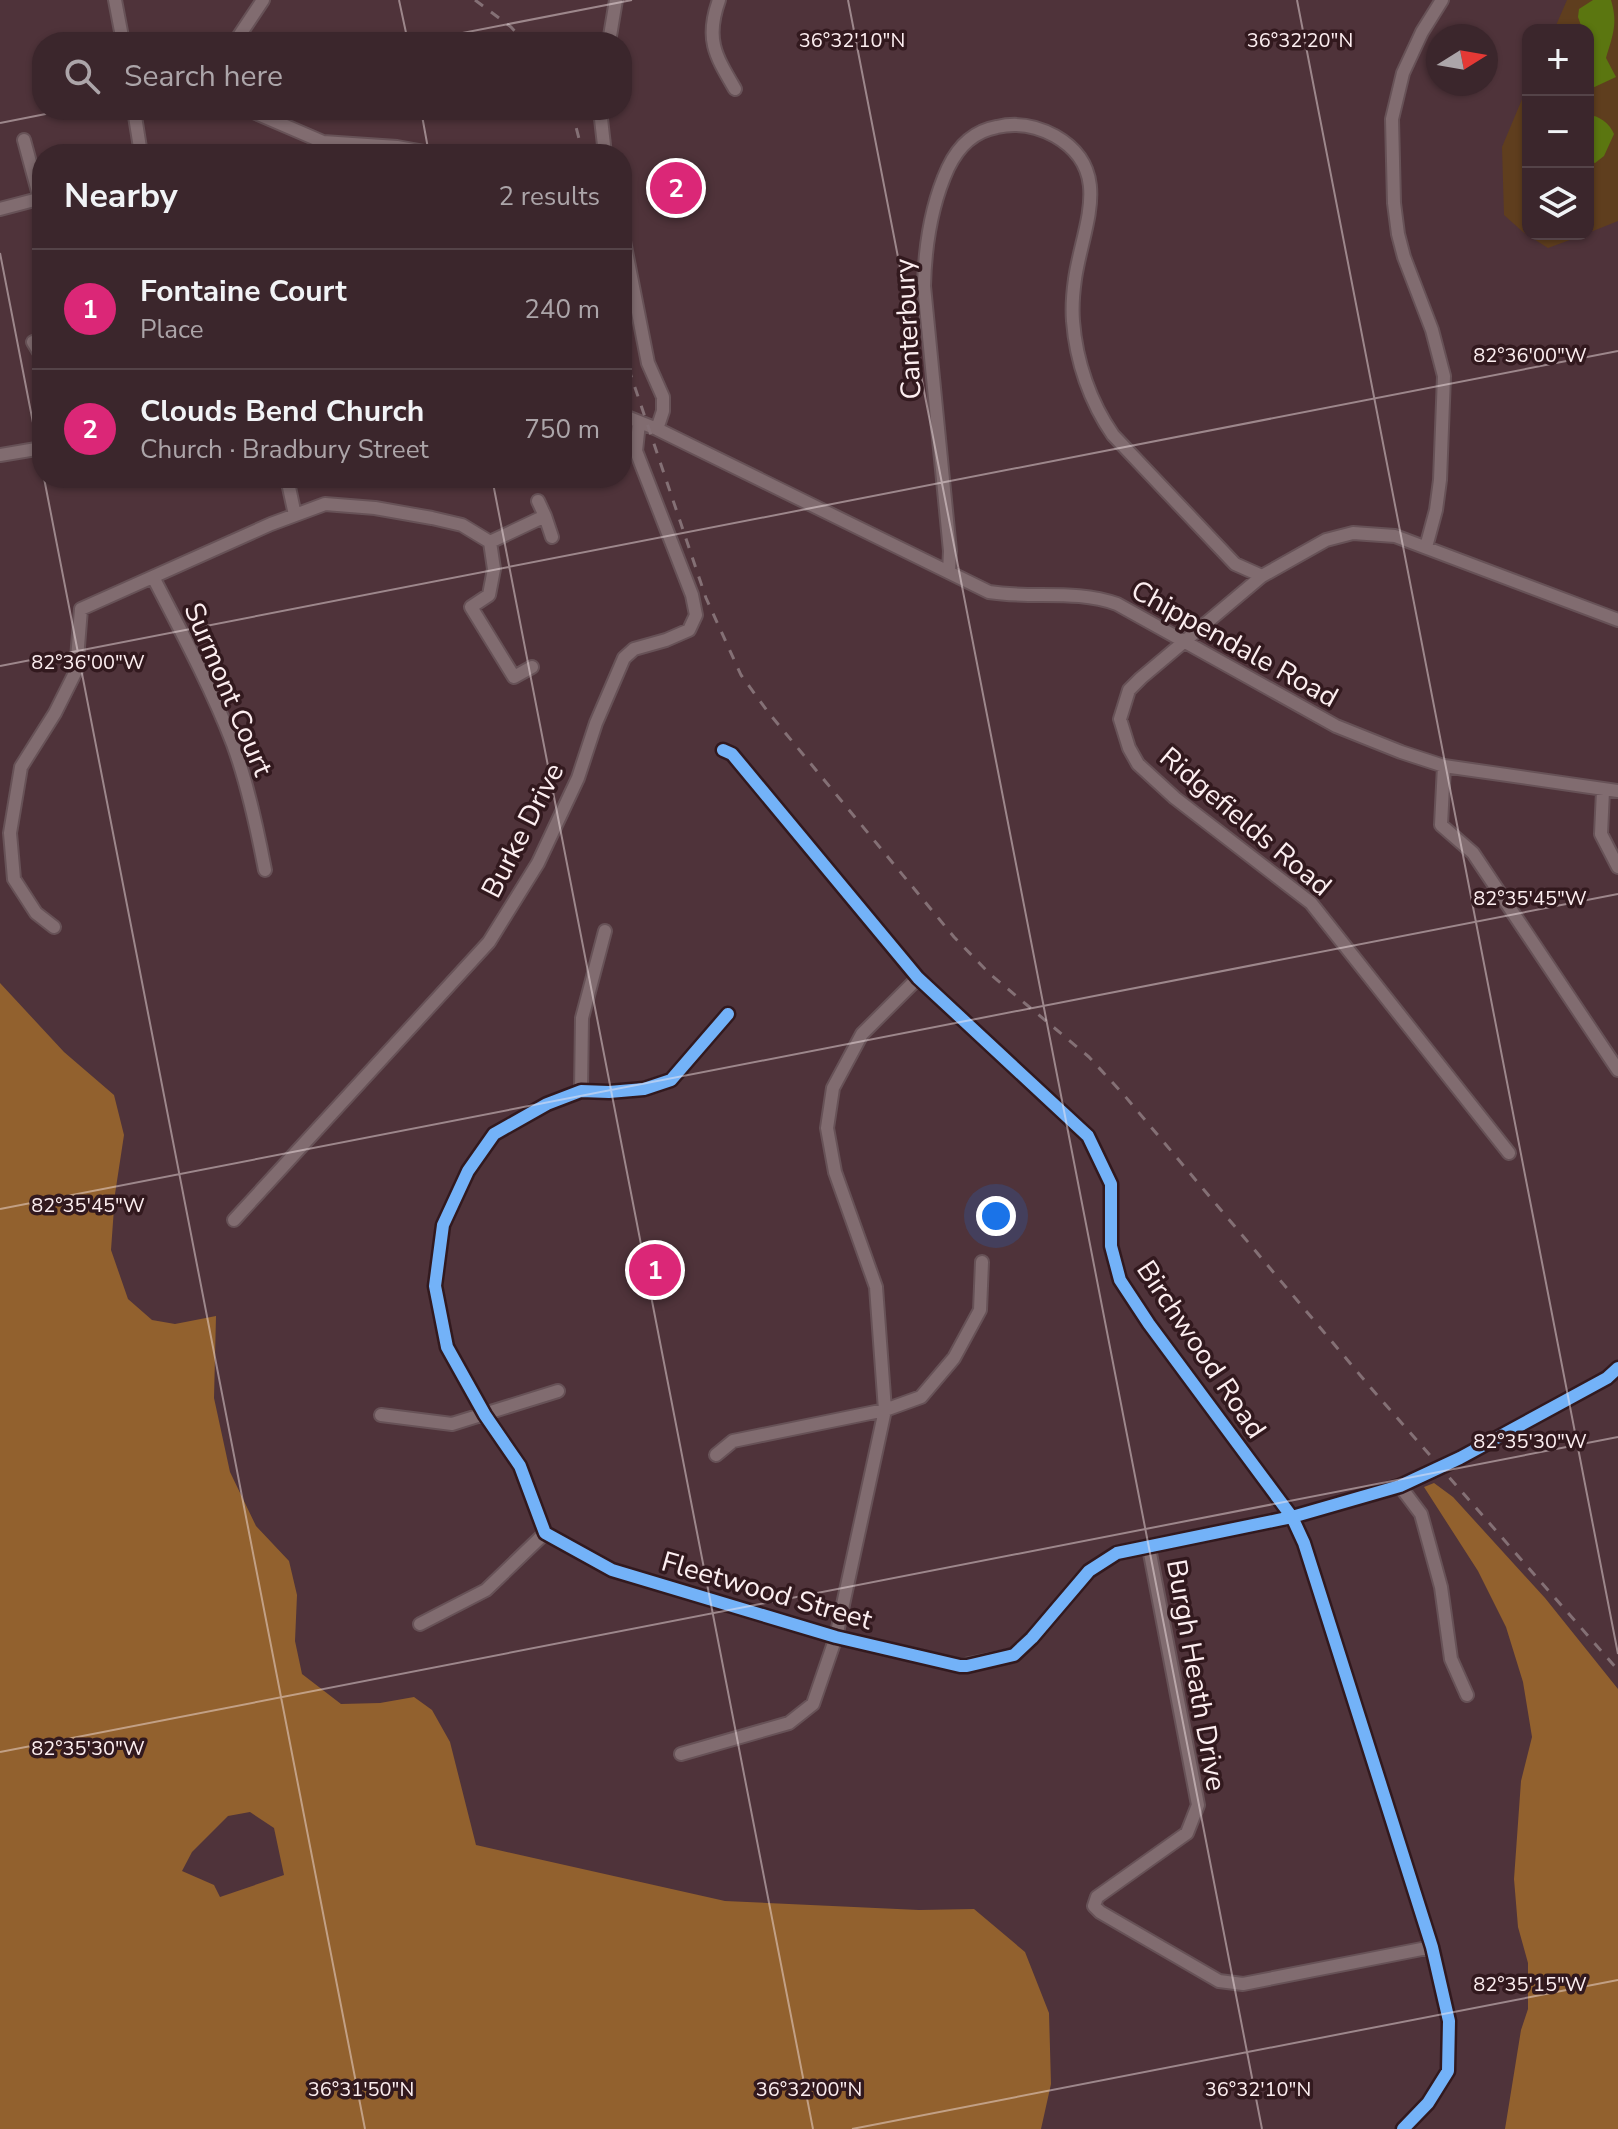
<!DOCTYPE html>
<meta charset="utf-8">
<style>
:root{--surface:#3b262c;--page:#463238;--text:#f1f3f6;--muted:#aca5a9;--line:#544348;--accent:#db2777}
body{margin:0;font-family:"Nunito Sans",sans-serif;background:var(--page);color:var(--text)}
.controls{position:absolute;right:24px;top:24px;display:grid;overflow:hidden;border-radius:16px;box-shadow:0 2px 6px #0004}
.controls button{width:72px;height:72px;display:grid;place-items:center;padding:0;border:0;border-bottom:2px solid var(--line);background:var(--surface);color:var(--text);font:40px sans-serif}
.compass{position:absolute;left:1426px;top:24px;width:72px;height:72px;border-radius:50%;background:var(--surface);box-shadow:0 2px 6px #0004;rotate:79deg}
.you{position:absolute;left:996px;top:1216px;width:28px;height:28px;margin:-20px;border:6px solid #fff;border-radius:50%;background:#1a73e8;box-shadow:0 0 0 12px #1a73e833}
.badge{display:grid;place-items:center;width:52px;height:52px;border-radius:50%;background:var(--accent);color:#fff;font-size:26px;font-weight:700}
.pin{position:absolute;translate:-50% -50%;border:4px solid #fff;box-shadow:0 2px 8px #0006}
.list{margin:0;padding:0;list-style:none}
h2{display:flex;justify-content:space-between;align-items:center;height:104px;margin:0;padding:0 32px;font-size:34px}
h2 small{font-size:26px;font-weight:400;color:var(--muted)}
.list li{display:grid;grid-template-columns:52px 1fr auto;gap:24px;align-items:center;box-sizing:border-box;height:120px;padding:0 32px;border-top:2px solid var(--line)}
.list b{display:block;font-size:30px;white-space:nowrap}
.list p{margin:0;font-size:26px;white-space:nowrap;color:var(--muted)}
.list em{font-size:26px;font-style:normal;color:var(--muted)}
.icon{flex:none;width:44px;height:44px;fill:none;stroke:currentColor;stroke-width:2;stroke-linecap:round;stroke-linejoin:round}
.map{position:relative;flex:none;width:1618px;height:2129px;overflow:hidden}
.search{position:absolute;background:var(--surface);box-shadow:0 2px 6px #0004;left:32px;top:32px;width:600px;height:88px;display:flex;align-items:center;gap:20px;box-sizing:border-box;padding:0 28px;border-radius:32px;color:var(--muted);font-size:30px}
.panel{position:absolute;background:var(--surface);box-shadow:0 2px 6px #0004;left:32px;top:144px;width:600px;height:344px;border-radius:32px}
.map>svg:first-child{display:block}
.green{fill:#5f3e1e}
.forest{fill:#92612e;fill-rule:evenodd}
.water{fill:#5b7610}
.lines{fill:none;stroke-linecap:round;stroke-linejoin:round}
.minor-casing{stroke:#675257;stroke-width:16}
.minor{stroke:#816c70;stroke-width:12}
.rail{stroke:#847075;stroke-width:3;stroke-dasharray:10 10;stroke-linecap:butt}
.minor-bridge-casing{stroke:#675257;stroke-width:16;stroke-linecap:butt}
.minor-bridge{stroke:#816c70;stroke-width:12}
.cycleway-casing{stroke:#32191e;stroke-width:17}
.cycleway{stroke:#73b2f8;stroke-width:12}
.ticks{fill:none;stroke:#fceef0;stroke-width:2;stroke-opacity:0.45}
.labels{text-anchor:middle;stroke-width:7;stroke-linejoin:round;paint-order:stroke}
.street-label{font-size:28px;fill:#fceef0;stroke:#32191e}
.ticks-label{font-size:20px;text-anchor:middle;fill:#fceef0;stroke:#32191e;stroke-width:7;stroke-linejoin:round;paint-order:stroke}
</style>
<div class="map">
<svg width="1618" height="2129" viewBox="0 0 1618 2129">
<rect width="100%" height="100%" fill="#4f333a"/>
<!-- green -->
<path class="green" d="M1567 0H1618V221L1588 233V30H1554Z
M1528 85V234H1586L1548 248 1523 232 1504 215 1502 147Z"/>
<!-- forest -->
<path class="forest" d="M0 983 64 1052 114 1095 124 1135 115 1194 111 1250 128 1299 152 1320 175 1324 216 1316 214 1398 230 1472 256 1526 289 1561 297 1595 295 1641 302 1674 341 1704 380 1703 414 1697 432 1710 450 1742 476 1845 725 1901 919 1910 974 1909 1025 1952 1049 2013 1051 2084 1041 2129H0ZM250 1812 274 1828 284 1875 220 1897 214 1885 182 1871 192 1852 228 1816Z
M1434 1483 1453 1497 1545 1598 1618 1689V2129H1505L1521 2030 1528 2009V1963L1518 1927 1514 1879 1521 1781 1532 1737 1523 1682 1506 1627 1478 1571 1424 1487Z"/>
<!-- water -->
<path class="water" d="M1593 0H1611C1618 23 1613 35 1606 58L1616 77 1588 90V30L1582 28 1578 17 1579 9Z
M1588 115C1599 115 1610 124 1614 134L1604 156 1595 163 1588 160Z"/>
<g class="lines">
<!-- minor casing -->
<g class="minor-casing">
<path id="minor" d="M115 0 123 42
M719 0C705 39 715 55 735 89
M235 42 263 0
M609 42 616 0
M134 110 141 154
M249 110 323 142 397 147 436 154
M600 110 605 154
M24 140 40 199
M0 209 42 198
M622 231 648 363 663 397V411L657 429
M33 342 42 357
M622 415 657 429 989 592C1033 599 1075 589 1117 604L1336 726 1401 752 1444 766 1618 791
M0 455 42 448
M287 478 295 515
M545 516 552 537
M490 542 494 569 489 595 471 607 514 677 532 667
M490 542 545 516 538 501
M1426 547 1436 510 1440 480 1444 376 1432 330 1404 257 1398 234 1394 203 1392 119 1403 73 1422 32 1442 0
M949 572 950 551 924 286C925 245 931 205 948 168 958 147 974 131 997 127 1018 122 1037 126 1055 136 1115 170 1082 228 1075 279 1073 293 1072 308 1073 321 1076 361 1090 402 1113 435L1235 564 1262 576
M153 577C181 631 211 687 233 744 248 785 257 828 265 870
M723 750 732 754 918 978 1088 1136 1111 1184V1246L1120 1280 1149 1324 1292 1517 1304 1543 1432 1947 1449 2021 1448 2071 1428 2103 1403 2129
M1444 766 1441 825 1473 853 1618 1070
M1603 791 1601 834 1618 867
M54 927 36 913 14 879 10 833 21 767 55 713 76 671 81 609 271 524 325 504 375 508 432 518 462 525 490 542
M728 1014 671 1080 644 1089 609 1092 581 1091 547 1104 494 1134 468 1171 443 1225 435 1286 447 1347 485 1415 520 1466 545 1533 612 1570 836 1637 960 1666 1014 1655 1032 1638 1089 1571 1117 1553 1292 1517 1400 1486 1417 1478
M581 1091 582 1018 605 931
M1509 1153 1311 903 1175 798 1138 764 1129 748 1120 719 1129 690 1141 678 1262 576 1326 540 1353 533 1395 536 1618 620
M234 1220 489 942 538 863 578 778 596 723 624 658 634 649 666 640 689 630 696 615 692 595 636 451 639 423
M381 1415 452 1424 558 1391
M716 1455 733 1441 885 1410 921 1397 954 1358 980 1310 982 1262
M1460 1458 1607 1378 1618 1368
M1400 1486 1421 1514 1441 1587 1451 1659 1467 1695
M1149 1548 1198 1805 1187 1833 1097 1897 1094 1906 1100 1912 1219 1981 1243 1984 1432 1947
M420 1624 486 1590 545 1533
M681 1754 789 1723 813 1704 836 1637 885 1410 876 1287 835 1172 827 1128 833 1088 862 1034 918 978"/>
</g>
<!-- minor -->
<use href="#minor" class="minor"/>
<!-- rail -->
<path class="rail" d="M475 0 511 27 525 42
M568 110 575 123 583 154
M622 349 706 598 741 675 768 712 954 937 990 974 1089 1057 1124 1095 1371 1388 1618 1670"/>
<!-- minor-bridge casing -->
<g class="minor-bridge-casing">
<path id="minor-bridge" d="M1417 1478 1460 1458"/>
</g>
<!-- minor-bridge -->
<use href="#minor-bridge" class="minor-bridge"/>
<!-- cycleway casing -->
<g class="cycleway-casing">
<path id="cycleway" d="M723 750 732 754 918 978 1088 1136 1111 1184V1246L1120 1280 1149 1324 1292 1517 1304 1543 1432 1947 1449 2021 1448 2071 1428 2103 1403 2129
M728 1014 671 1080 644 1089 609 1092 581 1091 547 1104 494 1134 468 1171 443 1225 435 1286 447 1347 485 1415 520 1466 545 1533 612 1570 836 1637 960 1666H967L1014 1655 1032 1638 1089 1571 1117 1553 1292 1517 1400 1486 1460 1458 1607 1378 1618 1368"/>
</g>
<!-- cycleway -->
<use href="#cycleway" class="cycleway"/>
</g>
<!-- ticks -->
<path class="ticks" d="M399 0 408 42M848 0 1262 2129M1297 0 1618 1654M416 42 632 0M421 110 429 154M0 123 66 110M0 253 42 469M44 478 365 2129M492 478 813 2129M0 666 1618 351M0 1209 1618 894M0 1752 1618 1437M852 2129 1618 1980"/>
<g class="labels">
<!-- street labels -->
<g class="street-label">
<text transform="translate(907 329) rotate(-93)" y="10">Canterbury</text>
<text transform="translate(1235 643) rotate(29)" y="10">Chippendale Road</text>
<text transform="translate(229 689) rotate(67)" y="10">Surmont Court</text>
<text transform="translate(1246 821) rotate(40)" y="10">Ridgefields Road</text>
<text transform="translate(522 830) rotate(-63)" y="10">Burke Drive</text>
<text transform="translate(1202 1349) rotate(56)" y="10">Birchwood Road</text>
<text transform="translate(767 1590) rotate(16)" y="10">Fleetwood Street</text>
<text transform="translate(1197 1675) rotate(80)" y="10">Burgh Heath Drive</text>
</g>
</g>
<g class="ticks-label">
<text x="852" y="47">36°32'10"N</text>
<text x="1300" y="47">36°32'20"N</text>
<text x="1530" y="362">82°36'00"W</text>
<text x="88" y="669">82°36'00"W</text>
<text x="1530" y="905">82°35'45"W</text>
<text x="88" y="1212">82°35'45"W</text>
<text x="1530" y="1448">82°35'30"W</text>
<text x="88" y="1755">82°35'30"W</text>
<text x="1530" y="1991">82°35'15"W</text>
<text x="361" y="2096">36°31'50"N</text>
<text x="809" y="2096">36°32'00"N</text>
<text x="1258" y="2096">36°32'10"N</text>
</g>
</svg>
<div class="controls">
<button>+</button>
<button>−</button>
<button><svg class="icon" aria-label="layers" viewBox="0 0 24 24"><path d="M12 4l9 5-9 5-9-5zM3 14l9 5 9-5"/></svg></button>
</div>
<svg class="compass" viewBox="-18 -18 36 36"><path d="M0-13l5 13h-10z" fill="#e53935"/><path d="M0 13l5-13h-10z" fill="#aca5a9"/></svg>
<div class="you"></div>
<div class="pin badge" style="left:655px;top:1270px">1</div>
<div class="pin badge" style="left:676px;top:188px">2</div>
<div class="search"><svg class="icon" aria-label="search" viewBox="0 0 24 24"><circle cx="10" cy="10" r="6"/><path d="M15 15l6 6"/></svg>Search here</div>
<section class="panel">
<h2>Nearby<small>2 results</small></h2>
<ul class="list">
<li><span class="badge">1</span><div><b>Fontaine Court</b><p>Place</p></div><em>240 m</em></li>
<li><span class="badge">2</span><div><b>Clouds Bend Church</b><p>Church · Bradbury Street</p></div><em>750 m</em></li>
</ul>
</section>
</div>
